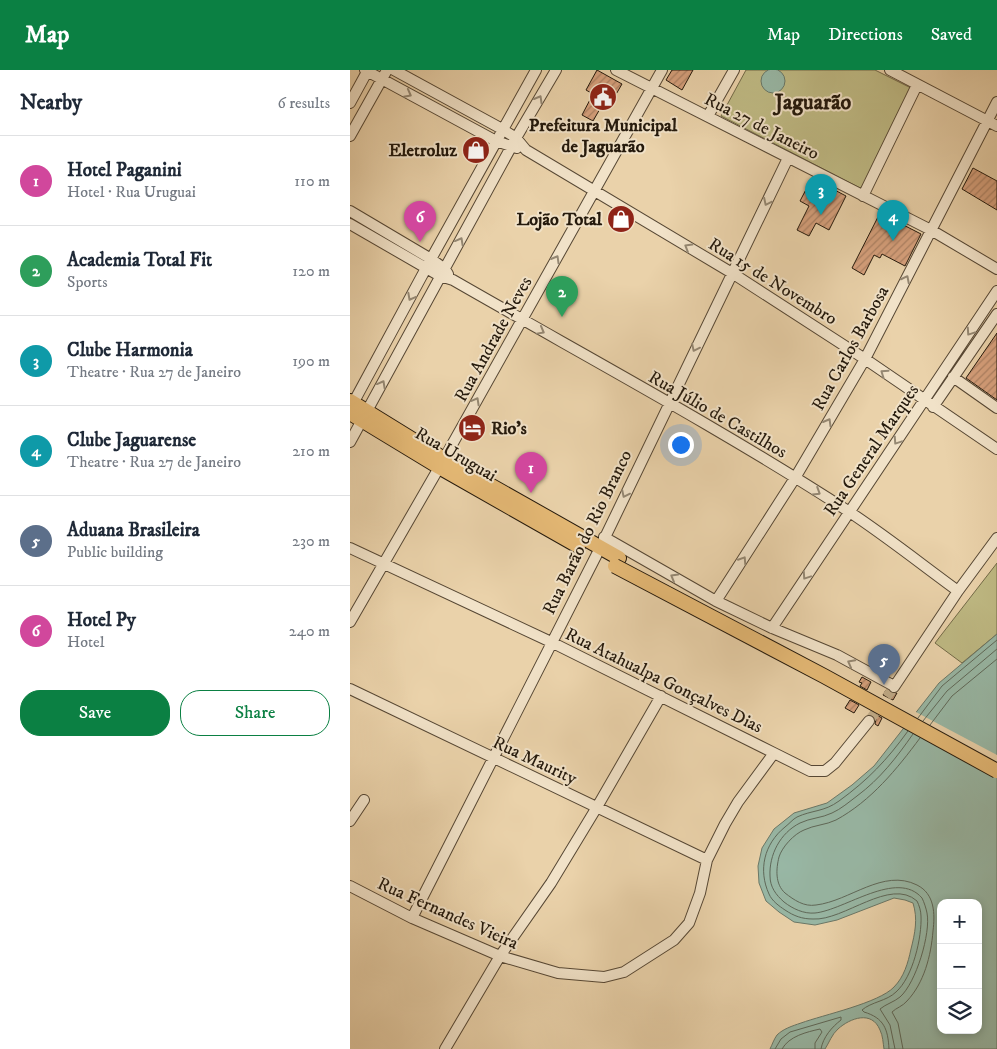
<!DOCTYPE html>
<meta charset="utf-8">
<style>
:root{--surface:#fff;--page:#f6f6f7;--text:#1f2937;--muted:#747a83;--line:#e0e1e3;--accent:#0b8043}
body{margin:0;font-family:"IM FELL DW Pica",serif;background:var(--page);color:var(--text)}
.controls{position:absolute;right:15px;bottom:15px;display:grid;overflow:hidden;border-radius:10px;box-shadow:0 2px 8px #0003}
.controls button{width:45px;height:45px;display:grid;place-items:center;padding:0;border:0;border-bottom:1px solid var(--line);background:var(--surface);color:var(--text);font:25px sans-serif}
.you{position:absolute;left:330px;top:374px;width:18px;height:18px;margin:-12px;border:4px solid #fff;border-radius:50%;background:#1a73e8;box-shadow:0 0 0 8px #1a73e833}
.badge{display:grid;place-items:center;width:32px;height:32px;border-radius:50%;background:var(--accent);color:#fff;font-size:16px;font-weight:700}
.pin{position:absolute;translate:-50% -41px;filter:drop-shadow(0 1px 2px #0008)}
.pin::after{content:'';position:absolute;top:26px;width:18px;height:15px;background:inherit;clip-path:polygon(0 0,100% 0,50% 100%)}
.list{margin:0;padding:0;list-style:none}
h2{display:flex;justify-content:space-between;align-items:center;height:65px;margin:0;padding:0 20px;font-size:21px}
h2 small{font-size:16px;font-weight:400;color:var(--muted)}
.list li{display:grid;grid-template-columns:32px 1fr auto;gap:15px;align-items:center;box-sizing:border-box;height:90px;padding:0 20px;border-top:1px solid var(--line)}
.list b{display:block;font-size:19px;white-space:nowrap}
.list p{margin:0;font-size:16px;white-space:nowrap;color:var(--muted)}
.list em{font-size:16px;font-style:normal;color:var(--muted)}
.actions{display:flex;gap:10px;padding:15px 20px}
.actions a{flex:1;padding:11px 0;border:1px solid var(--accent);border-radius:20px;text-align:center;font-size:18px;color:var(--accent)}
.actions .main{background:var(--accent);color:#fff}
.icon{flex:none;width:28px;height:28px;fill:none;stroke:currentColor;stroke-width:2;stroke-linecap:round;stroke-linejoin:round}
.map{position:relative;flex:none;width:647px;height:979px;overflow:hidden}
header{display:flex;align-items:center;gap:30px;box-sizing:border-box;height:70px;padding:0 25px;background:var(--accent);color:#fff}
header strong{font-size:24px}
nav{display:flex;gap:28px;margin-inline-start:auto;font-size:18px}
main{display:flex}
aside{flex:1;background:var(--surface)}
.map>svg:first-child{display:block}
.park{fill:#bfba84;stroke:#726a48}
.water{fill:#98b8a6;stroke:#6a7868;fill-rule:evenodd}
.pier{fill:#ead2aa}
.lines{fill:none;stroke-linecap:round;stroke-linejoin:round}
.shore{stroke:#5e6859;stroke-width:1}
.building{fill:url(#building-hatch);stroke:#24190c}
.minor-tunnel{stroke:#c2ad8a;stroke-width:10;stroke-dasharray:10 5;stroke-linecap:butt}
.minor-casing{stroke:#564734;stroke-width:12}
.highway-casing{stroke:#24190c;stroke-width:16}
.minor{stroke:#f1e2c8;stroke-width:10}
.highway{stroke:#e5b975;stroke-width:14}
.highway-bridge-casing{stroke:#24190c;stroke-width:16;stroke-linecap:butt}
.highway-bridge{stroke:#e5b975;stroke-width:14}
.oneway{stroke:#958873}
.labels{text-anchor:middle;stroke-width:4;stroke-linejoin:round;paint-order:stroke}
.poi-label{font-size:18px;font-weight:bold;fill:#24190c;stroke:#f1e2c8;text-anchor:end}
.street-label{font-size:18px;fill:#24190c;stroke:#f1e2c8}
.district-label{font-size:22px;font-weight:bold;fill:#24190c;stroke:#f1e2c8}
</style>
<header>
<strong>Map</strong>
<nav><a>Map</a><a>Directions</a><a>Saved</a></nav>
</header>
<main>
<aside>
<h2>Nearby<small>6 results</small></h2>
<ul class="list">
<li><span class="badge" style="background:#d1479c">1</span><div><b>Hotel Paganini</b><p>Hotel · Rua Uruguai</p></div><em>110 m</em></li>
<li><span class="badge" style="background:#2e9e5b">2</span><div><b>Academia Total Fit</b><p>Sports</p></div><em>120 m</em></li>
<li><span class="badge" style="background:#0f9aa8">3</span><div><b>Clube Harmonia</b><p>Theatre · Rua 27 de Janeiro</p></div><em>190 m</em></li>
<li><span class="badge" style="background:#0f9aa8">4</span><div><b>Clube Jaguarense</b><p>Theatre · Rua 27 de Janeiro</p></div><em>210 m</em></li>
<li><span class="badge" style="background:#5c6f8a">5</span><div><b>Aduana Brasileira</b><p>Public building</p></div><em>230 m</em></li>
<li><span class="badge" style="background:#d1479c">6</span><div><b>Hotel Py</b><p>Hotel</p></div><em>240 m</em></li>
</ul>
<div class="actions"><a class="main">Save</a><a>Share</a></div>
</aside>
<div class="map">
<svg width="647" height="979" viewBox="0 0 647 979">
<defs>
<pattern id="building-hatch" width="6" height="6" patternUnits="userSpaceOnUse" patternTransform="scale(1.25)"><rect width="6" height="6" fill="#d6a07c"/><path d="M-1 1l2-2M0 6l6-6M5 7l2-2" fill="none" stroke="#ad8264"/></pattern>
</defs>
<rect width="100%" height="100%" fill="#ead2aa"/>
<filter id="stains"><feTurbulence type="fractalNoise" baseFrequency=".004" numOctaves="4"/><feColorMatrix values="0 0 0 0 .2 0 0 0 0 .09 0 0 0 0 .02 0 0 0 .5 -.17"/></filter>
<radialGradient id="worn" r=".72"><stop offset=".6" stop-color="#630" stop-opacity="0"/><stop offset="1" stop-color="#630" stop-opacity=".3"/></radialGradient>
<!-- park -->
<path class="park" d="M396 0H525L563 19 512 119 371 46Z
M647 493V564L612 593 585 573Z"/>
<!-- water -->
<path class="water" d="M411 11a12 12 0 1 1 24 0a12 12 0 1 1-24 0Z
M647 564V979H534C533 973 533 966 530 960 522 940 500 948 488 959 482 964 479 973 475 979H420C422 975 424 969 427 965 433 959 442 956 451 953 473 945 529 933 544 917 554 907 558 893 561 879 565 863 568 849 563 833L555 830 544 828 487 850 465 855 444 852 429 842 416 831 409 813 408 796 412 778 424 759 444 743 477 733 502 715 524 696 589 613ZM591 833H628V960H591Z"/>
<!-- pier -->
<path class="pier" d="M564 641 647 685V706L553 656Z"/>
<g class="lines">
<!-- shore -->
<path class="shore" d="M568 648 592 616 647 570
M573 651 597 621 647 579
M580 655 602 626 647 589
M425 979 431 969 440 962 491 947V950C482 957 473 967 471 979
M432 979C439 966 457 962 470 959L472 962 465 973V979
M539 979C538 959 534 948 514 942L512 940C521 932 537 931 546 922 563 907 572 867 571 846 571 841 569 835 567 831 540 807 494 851 463 849 452 849 444 846 435 840 429 836 422 831 419 824 408 800 414 774 435 757 439 754 443 749 447 747 462 740 474 742 489 731 518 710 537 690 558 661
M545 979 540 955 530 939C536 934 544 932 550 927 566 913 581 863 577 843 576 838 574 832 572 828 547 799 495 840 465 843 454 844 443 839 434 832 426 825 420 817 420 806 419 785 430 763 450 753 460 748 472 748 482 743 491 739 499 732 507 726 530 709 547 687 563 664
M553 979 548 953 542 942C546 938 553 936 557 931 574 913 581 886 583 861 585 844 585 824 567 815 533 798 500 831 466 835 454 837 444 830 435 823 425 814 426 799 429 787 432 777 444 764 454 760 464 755 476 755 486 750 521 731 547 699 570 668"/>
</g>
<!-- building -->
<path class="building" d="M247 0 272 14 261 33 255 30 243 51 232 45 243 24 236 20Z
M322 0H343L332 20 316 10Z
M623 98 647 111V140L612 119Z
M462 108 496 126 479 160 466 153 459 166 447 160 459 136 450 131Z
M530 143 571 164 555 196 532 184 530 188 524 185 514 205 502 198Z
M647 263V330L616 308Z
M512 607 521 612 517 620 510 616 512 613 509 612Z
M536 620 541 623H547L543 630 533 625Z
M500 630 509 635 504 643 495 638Z
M523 643 532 648 528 656 525 654 526 649 522 645Z"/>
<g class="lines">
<!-- minor-tunnel -->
<path class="minor-tunnel" d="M519 651 544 617"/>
<!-- minor casing -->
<g class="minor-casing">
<path id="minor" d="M15 0 146 71 167 78
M44 0 152 59 166 68 176 80 382 203 515 289 647 379
M266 0 581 160 647 199
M540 0 647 56
M0 33 18 0
M358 46 384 0
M0 66 37 0
M513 126 567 15
M0 141 81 189 95 199 98 204
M0 154 90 206 103 210C235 286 370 358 498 441 536 466 571 494 608 521
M603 307 647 338
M583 337 647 244
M0 339 81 189 186 0
M0 372 166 68 206 0
M254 467 366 531 422 558 487 585 544 616
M0 478 201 572 424 683
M366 531 445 408 515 289 647 32
M0 552 94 389 312 0
M422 558 647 221
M544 617 608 521 647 468
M0 619 357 790
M0 751 14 730
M0 816 62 848 150 886 208 903 254 907 274 902 324 870 339 853 350 823 357 790 375 754 388 732 424 683 460 701H475L485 693 519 651
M62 848 246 486 438 88
M95 979 150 886 201 813 247 737 311 626"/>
</g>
<!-- highway casing -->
<g class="highway-casing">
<path id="highway" d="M0 331 94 389 269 488
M0 343 89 397 228 476"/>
</g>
<!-- minor -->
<use href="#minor" class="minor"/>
<!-- highway -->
<use href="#highway" class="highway"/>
<!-- highway-bridge casing -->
<g class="highway-bridge-casing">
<path id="highway-bridge" d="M265 496 474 606 647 701"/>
</g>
<!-- highway-bridge -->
<use href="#highway-bridge" class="highway-bridge"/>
</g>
<!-- one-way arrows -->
<defs><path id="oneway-chevron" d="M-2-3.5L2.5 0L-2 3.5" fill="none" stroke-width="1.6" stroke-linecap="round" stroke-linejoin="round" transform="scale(1.25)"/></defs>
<g class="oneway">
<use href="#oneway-chevron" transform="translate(58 24) rotate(28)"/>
<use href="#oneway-chevron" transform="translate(189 29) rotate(-60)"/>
<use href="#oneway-chevron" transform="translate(417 132) rotate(116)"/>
<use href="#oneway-chevron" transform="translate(110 171) rotate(-61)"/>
<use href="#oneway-chevron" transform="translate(338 177) rotate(-149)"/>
<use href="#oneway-chevron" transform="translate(206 189) rotate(-60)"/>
<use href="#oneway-chevron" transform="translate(556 209) rotate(-63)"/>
<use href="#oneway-chevron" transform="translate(61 227) rotate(118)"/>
<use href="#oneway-chevron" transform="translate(191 261) rotate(29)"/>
<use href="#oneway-chevron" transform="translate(620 262) rotate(124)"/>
<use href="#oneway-chevron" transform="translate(345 278) rotate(116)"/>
<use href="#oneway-chevron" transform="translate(534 303) rotate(-145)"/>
<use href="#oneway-chevron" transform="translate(32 314) rotate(-61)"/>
<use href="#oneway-chevron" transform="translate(126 331) rotate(-61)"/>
<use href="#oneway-chevron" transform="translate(478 352) rotate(-60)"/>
<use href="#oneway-chevron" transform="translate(547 371) rotate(124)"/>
<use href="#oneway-chevron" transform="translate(467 422) rotate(32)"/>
<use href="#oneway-chevron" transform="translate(275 424) rotate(116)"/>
<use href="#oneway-chevron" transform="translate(393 490) rotate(-57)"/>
<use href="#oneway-chevron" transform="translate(456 506) rotate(124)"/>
<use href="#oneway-chevron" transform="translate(324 507) rotate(-150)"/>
<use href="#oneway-chevron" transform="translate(501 593) rotate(-152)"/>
</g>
<!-- icons -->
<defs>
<g id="civic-disc" transform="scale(1.4375)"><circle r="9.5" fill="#8f2418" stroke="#f1e2c8"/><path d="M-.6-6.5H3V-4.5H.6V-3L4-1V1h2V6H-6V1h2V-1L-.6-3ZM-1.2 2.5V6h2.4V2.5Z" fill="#fff"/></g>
<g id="shop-disc" transform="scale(1.4375)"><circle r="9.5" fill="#8f2418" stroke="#f1e2c8"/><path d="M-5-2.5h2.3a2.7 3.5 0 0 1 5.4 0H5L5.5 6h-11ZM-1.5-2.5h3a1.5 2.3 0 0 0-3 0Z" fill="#fff"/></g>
<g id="hotel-disc" transform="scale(1.4375)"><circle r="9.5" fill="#8f2418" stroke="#f1e2c8"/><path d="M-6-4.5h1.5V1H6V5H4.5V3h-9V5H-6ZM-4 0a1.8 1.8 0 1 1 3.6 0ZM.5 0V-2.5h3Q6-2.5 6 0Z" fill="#fff"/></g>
</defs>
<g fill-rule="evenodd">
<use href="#civic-disc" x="253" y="27"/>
<use href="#shop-disc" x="126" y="80"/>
<use href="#shop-disc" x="271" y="149"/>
<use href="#hotel-disc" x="122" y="358"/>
</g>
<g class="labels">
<!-- poi labels -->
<g class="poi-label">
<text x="253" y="61" text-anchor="middle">Prefeitura Municipal<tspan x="253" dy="21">de Jaguarão</tspan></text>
<text x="107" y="86">Eletroluz</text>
<text x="252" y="155">Lojão Total</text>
<text x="141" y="364" text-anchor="start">Rio's</text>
</g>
<!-- street labels -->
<g class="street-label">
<text transform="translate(412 56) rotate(27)" y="6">Rua 27 de Janeiro</text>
<text transform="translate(423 211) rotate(32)" y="6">Rua 15 de Novembro</text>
<text transform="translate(143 269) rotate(-61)" y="6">Rua Andrade Neves</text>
<text transform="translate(500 278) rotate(-61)" y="6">Rua Carlos Barbosa</text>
<text transform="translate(368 344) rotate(30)" y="6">Rua Júlio de Castilhos</text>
<text transform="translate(521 380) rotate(-56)" y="6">Rua General Marques</text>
<text transform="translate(106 384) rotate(30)" y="6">Rua Uruguai</text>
<text transform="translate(237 462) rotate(-64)" y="6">Rua Barão do Rio Branco</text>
<text transform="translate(314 610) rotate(26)" y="6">Rua Atahualpa Gonçalves Dias</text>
<text transform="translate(185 690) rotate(25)" y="6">Rua Maurity</text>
<text transform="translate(98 843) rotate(24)" y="6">Rua Fernandes Vieira</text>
</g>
<!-- district labels -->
<g class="district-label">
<text x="463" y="39">Jaguarão</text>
</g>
</g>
<rect width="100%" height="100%" filter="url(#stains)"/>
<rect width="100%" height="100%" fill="url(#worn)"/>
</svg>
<div class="controls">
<button>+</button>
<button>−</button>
<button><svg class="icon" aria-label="layers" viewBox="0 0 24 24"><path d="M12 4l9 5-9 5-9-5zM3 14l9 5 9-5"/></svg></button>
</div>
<div class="you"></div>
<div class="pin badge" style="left:181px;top:423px;background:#d1479c">1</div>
<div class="pin badge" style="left:212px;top:247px;background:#2e9e5b">2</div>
<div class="pin badge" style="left:471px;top:145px;background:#0f9aa8">3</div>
<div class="pin badge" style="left:543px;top:171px;background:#0f9aa8">4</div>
<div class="pin badge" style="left:534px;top:615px;background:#5c6f8a">5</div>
<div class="pin badge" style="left:70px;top:172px;background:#d1479c">6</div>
</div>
</main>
